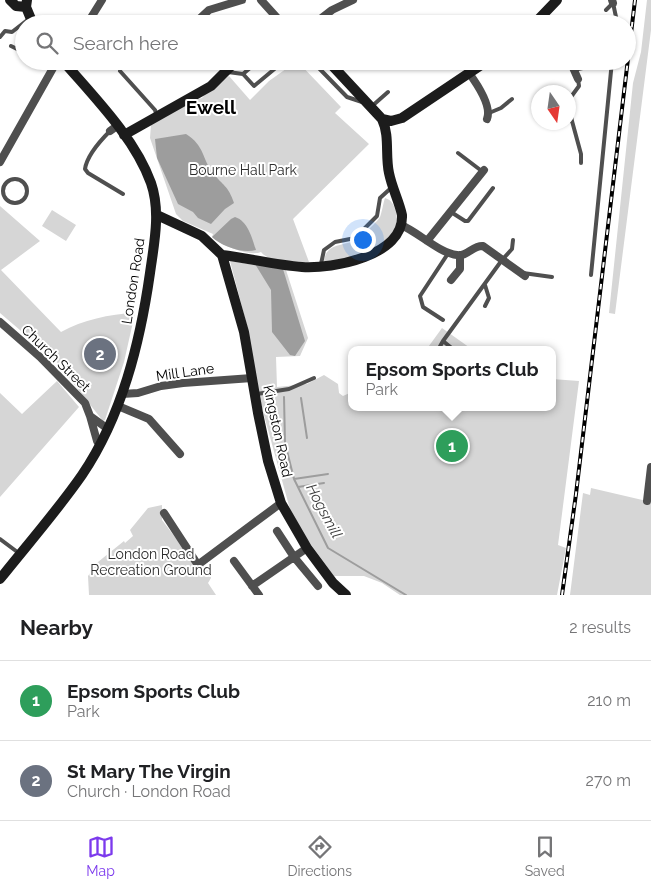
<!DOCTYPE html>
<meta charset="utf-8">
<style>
:root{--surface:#fff;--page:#f6f6f6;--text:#202124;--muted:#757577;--line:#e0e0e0;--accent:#7c3aed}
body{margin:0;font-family:Raleway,sans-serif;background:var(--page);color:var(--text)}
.compass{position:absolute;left:531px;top:85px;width:45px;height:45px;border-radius:50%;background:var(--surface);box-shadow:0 1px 4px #0004;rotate:167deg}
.you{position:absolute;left:362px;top:239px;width:18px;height:18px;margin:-12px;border:4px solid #fff;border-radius:50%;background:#1a73e8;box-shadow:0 0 0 8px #1a73e833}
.badge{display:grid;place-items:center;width:32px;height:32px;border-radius:50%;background:var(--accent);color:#fff;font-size:16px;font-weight:700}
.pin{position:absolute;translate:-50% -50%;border:2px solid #fff;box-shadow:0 1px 5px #0006}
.popup{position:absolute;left:348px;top:346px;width:208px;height:65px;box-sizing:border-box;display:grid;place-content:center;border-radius:10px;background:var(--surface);filter:drop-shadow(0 1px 4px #0005);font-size:16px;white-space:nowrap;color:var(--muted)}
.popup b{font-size:19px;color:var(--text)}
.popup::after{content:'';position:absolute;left:50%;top:100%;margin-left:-10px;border:10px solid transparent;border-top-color:var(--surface)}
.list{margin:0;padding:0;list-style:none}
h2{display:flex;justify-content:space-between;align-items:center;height:65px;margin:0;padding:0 20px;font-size:21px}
h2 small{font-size:16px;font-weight:400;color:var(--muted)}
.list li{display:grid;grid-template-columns:32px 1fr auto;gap:15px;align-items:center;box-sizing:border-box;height:80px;padding:0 20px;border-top:1px solid var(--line)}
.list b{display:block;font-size:19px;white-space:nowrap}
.list p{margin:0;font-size:16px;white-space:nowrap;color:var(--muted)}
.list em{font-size:16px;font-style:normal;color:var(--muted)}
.icon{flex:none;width:28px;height:28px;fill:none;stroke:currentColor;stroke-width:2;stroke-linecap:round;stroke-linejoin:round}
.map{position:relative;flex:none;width:651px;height:595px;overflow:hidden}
.search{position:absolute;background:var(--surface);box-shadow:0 1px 4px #0004;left:15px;right:15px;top:15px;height:55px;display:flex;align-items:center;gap:12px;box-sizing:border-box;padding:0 18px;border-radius:28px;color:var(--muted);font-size:19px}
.sheet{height:225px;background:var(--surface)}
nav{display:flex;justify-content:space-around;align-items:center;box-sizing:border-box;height:70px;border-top:1px solid var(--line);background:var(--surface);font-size:14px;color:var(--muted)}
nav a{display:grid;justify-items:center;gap:2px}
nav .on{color:var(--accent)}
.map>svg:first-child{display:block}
.green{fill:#d6d6d6}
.water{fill:#9d9d9d}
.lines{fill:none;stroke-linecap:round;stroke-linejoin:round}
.stream{stroke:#9d9d9d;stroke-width:2}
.lane{stroke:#4f4f4f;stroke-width:4}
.street{stroke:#4f4f4f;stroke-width:8}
.secondary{stroke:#1c1c1c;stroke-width:10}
.rail-casing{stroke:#000;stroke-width:4}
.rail{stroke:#fff;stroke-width:2;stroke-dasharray:5.5;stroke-linecap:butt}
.labels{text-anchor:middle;stroke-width:4;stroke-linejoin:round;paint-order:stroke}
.park-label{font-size:14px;fill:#2d2d2d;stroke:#fff}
.street-label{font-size:14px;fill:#000;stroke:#fff}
.water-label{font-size:15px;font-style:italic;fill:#3e3e3e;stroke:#fff}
.district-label{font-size:19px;font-weight:bold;fill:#000;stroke:#fff}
</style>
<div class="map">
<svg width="651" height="595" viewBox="0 0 651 595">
<rect width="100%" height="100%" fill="#fff"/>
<!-- green -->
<path class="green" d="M647 0H651V30L615 314 609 313 633 83 641 52Z
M297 61 341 107 335 113 369 144 293 219 309 262C294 263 271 264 261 252 250 257 220 245 212 237L213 234 183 221 176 214 150 138 151 124 191 101 202 98 208 91 229 76 250 100 269 81Z
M385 198C392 200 394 205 396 212 401 229 382 247 368 254 355 259 338 260 325 262L324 261C326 244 341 246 354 241 359 239 377 222 380 217 382 212 383 204 385 198Z
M0 206 40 241 1 270 61 332C83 320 109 314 135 313L124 362 105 420 103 421 55 360 0 313Z
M52 210 76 225 66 241 42 226Z
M230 261 286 270 308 338 300 356 276 357 277 387 307 384 324 375 338 384 339 393 343 396 352 392V407H552V379L579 381 558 545 566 548 557 595H400L382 583 364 576H334L293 520 257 390 247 326Z
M442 328 473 350H426Z
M57 381 79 407 0 497V393L22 414Z
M591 488 651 502V595H570L583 493 590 495Z
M162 505V520L196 565 209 567 211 578 208 583 216 595H89L88 576 98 562 124 541 125 543 133 536 130 530 148 508Z"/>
<!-- water -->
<path class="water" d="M186 134C205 146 202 159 213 173 223 186 228 185 234 203L225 209 211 224 198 218 193 212 178 204 157 158 155 139Z
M235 217C248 221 252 238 256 250 243 254 221 246 212 237L231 219Z
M255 264 283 269 305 341 295 356 290 355 272 332 271 290Z"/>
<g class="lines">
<!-- stream -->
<path class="stream" d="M284 397 285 443 294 479 328 548 406 595
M301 398 307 438
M294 479 328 474
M298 487 324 483"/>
<!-- lane -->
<path class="lane" d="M613 3 616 17 615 24
M606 10 613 3
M0 37 5 31 12 32 30 18
M11 46 21 51 24 50
M312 61 347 97 362 102
M574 70 587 67 594 61
M120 71 155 110 157 116
M228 72 243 74 258 61
M243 74 254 86 284 61
M568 101 579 86 578 79
M568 103 572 121
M371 107 388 92
M489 113 501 108 512 99
M568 121H572L581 154V163
M110 131C101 140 87 155 85 169L88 173 123 194
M458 153 483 172
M3 191a12 12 0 1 1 24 0a12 12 0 1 1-24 0Z
M451 212 465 221H468L493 188
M321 264 324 250 335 242 355 238 377 216 380 198 391 188
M523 273 552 277
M591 275 612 61
M485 306 489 298 485 285
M443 320 423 307 420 296 449 252
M438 350 443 341
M454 350 443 341 502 260 512 249 513 240
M257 394 289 389 314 378
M0 539 20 554"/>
<!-- street -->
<path class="street" d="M261 0 279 20 280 24
M612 0 613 3
M87 24 102 0
M194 24 209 10 242 0
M314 24 332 10 353 0
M570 61 578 79
M469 73C477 84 492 106 487 119
M110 131 117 126
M0 162 57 61
M401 225C418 232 439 253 457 255 467 257 473 245 483 246L525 276
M427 241 484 170
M451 280 460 269V255
M0 322 40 357 85 403 90 416 108 429
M122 394 138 393 161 386 183 383 252 378
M118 406 149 419 180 454
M90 416 97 441 100 445
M647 501 651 467
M164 513 196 562 199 564 281 503
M277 531 294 557 318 586
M234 561 259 595
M252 586 307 548"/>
<!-- secondary -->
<path class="secondary" d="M10 0 16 6 26 7
M27 0 26 7 33 24
M534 24 557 0
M382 119 391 121 402 118 487 61
M124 135 211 86 236 61
M157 215 202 236 222 255 244 332 258 413 268 461 281 503 307 548 333 583 346 595
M222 255C248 258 275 265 302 267 333 269 404 256 402 215 399 201 392 188 389 173 385 155 390 136 382 119L328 61
M0 579C27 545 57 511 82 475 122 416 140 343 150 273 154 244 161 212 151 183 135 138 94 97 63 61"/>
<!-- rail casing -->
<g class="rail-casing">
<path id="rail" d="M562 595 576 494 635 0"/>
</g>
<!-- rail -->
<use href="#rail" class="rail"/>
</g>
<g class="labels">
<!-- park labels -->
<g class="park-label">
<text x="243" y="175">Bourne Hall Park</text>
<text x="151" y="559">London Road<tspan x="151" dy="16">Recreation Ground</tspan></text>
</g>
<!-- street labels -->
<g class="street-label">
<text transform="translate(133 281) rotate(-81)" y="5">London Road</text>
<text transform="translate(56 358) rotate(44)" y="5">Church Street</text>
<text transform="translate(185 372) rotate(-8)" y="5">Mill Lane</text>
<text transform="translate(278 431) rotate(78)" y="5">Kingston Road</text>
</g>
<!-- water labels -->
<g class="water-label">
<text transform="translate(324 511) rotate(62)" y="5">Hogsmill</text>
</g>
<!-- district labels -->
<g class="district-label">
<text x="211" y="114">Ewell</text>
</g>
</g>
</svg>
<svg class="compass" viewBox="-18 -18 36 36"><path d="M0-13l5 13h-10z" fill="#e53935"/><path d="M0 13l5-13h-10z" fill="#757577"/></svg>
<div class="you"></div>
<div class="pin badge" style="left:452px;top:446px;background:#2e9e5b">1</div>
<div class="popup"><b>Epsom Sports Club</b>Park</div>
<div class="pin badge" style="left:100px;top:354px;background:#6b7280">2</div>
<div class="search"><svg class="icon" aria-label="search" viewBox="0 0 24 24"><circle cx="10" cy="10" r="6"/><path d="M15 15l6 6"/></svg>Search here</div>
</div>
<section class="sheet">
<h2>Nearby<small>2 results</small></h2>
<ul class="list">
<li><span class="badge" style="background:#2e9e5b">1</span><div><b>Epsom Sports Club</b><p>Park</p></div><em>210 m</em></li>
<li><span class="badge" style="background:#6b7280">2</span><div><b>St Mary The Virgin</b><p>Church · London Road</p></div><em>270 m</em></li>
</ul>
</section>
<nav>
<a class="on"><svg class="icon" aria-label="map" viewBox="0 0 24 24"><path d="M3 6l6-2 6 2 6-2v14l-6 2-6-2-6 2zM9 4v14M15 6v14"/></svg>Map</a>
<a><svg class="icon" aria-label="directions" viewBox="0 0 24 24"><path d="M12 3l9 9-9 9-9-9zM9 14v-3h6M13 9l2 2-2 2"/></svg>Directions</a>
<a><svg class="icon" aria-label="saved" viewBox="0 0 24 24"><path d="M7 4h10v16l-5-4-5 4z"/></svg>Saved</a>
</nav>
